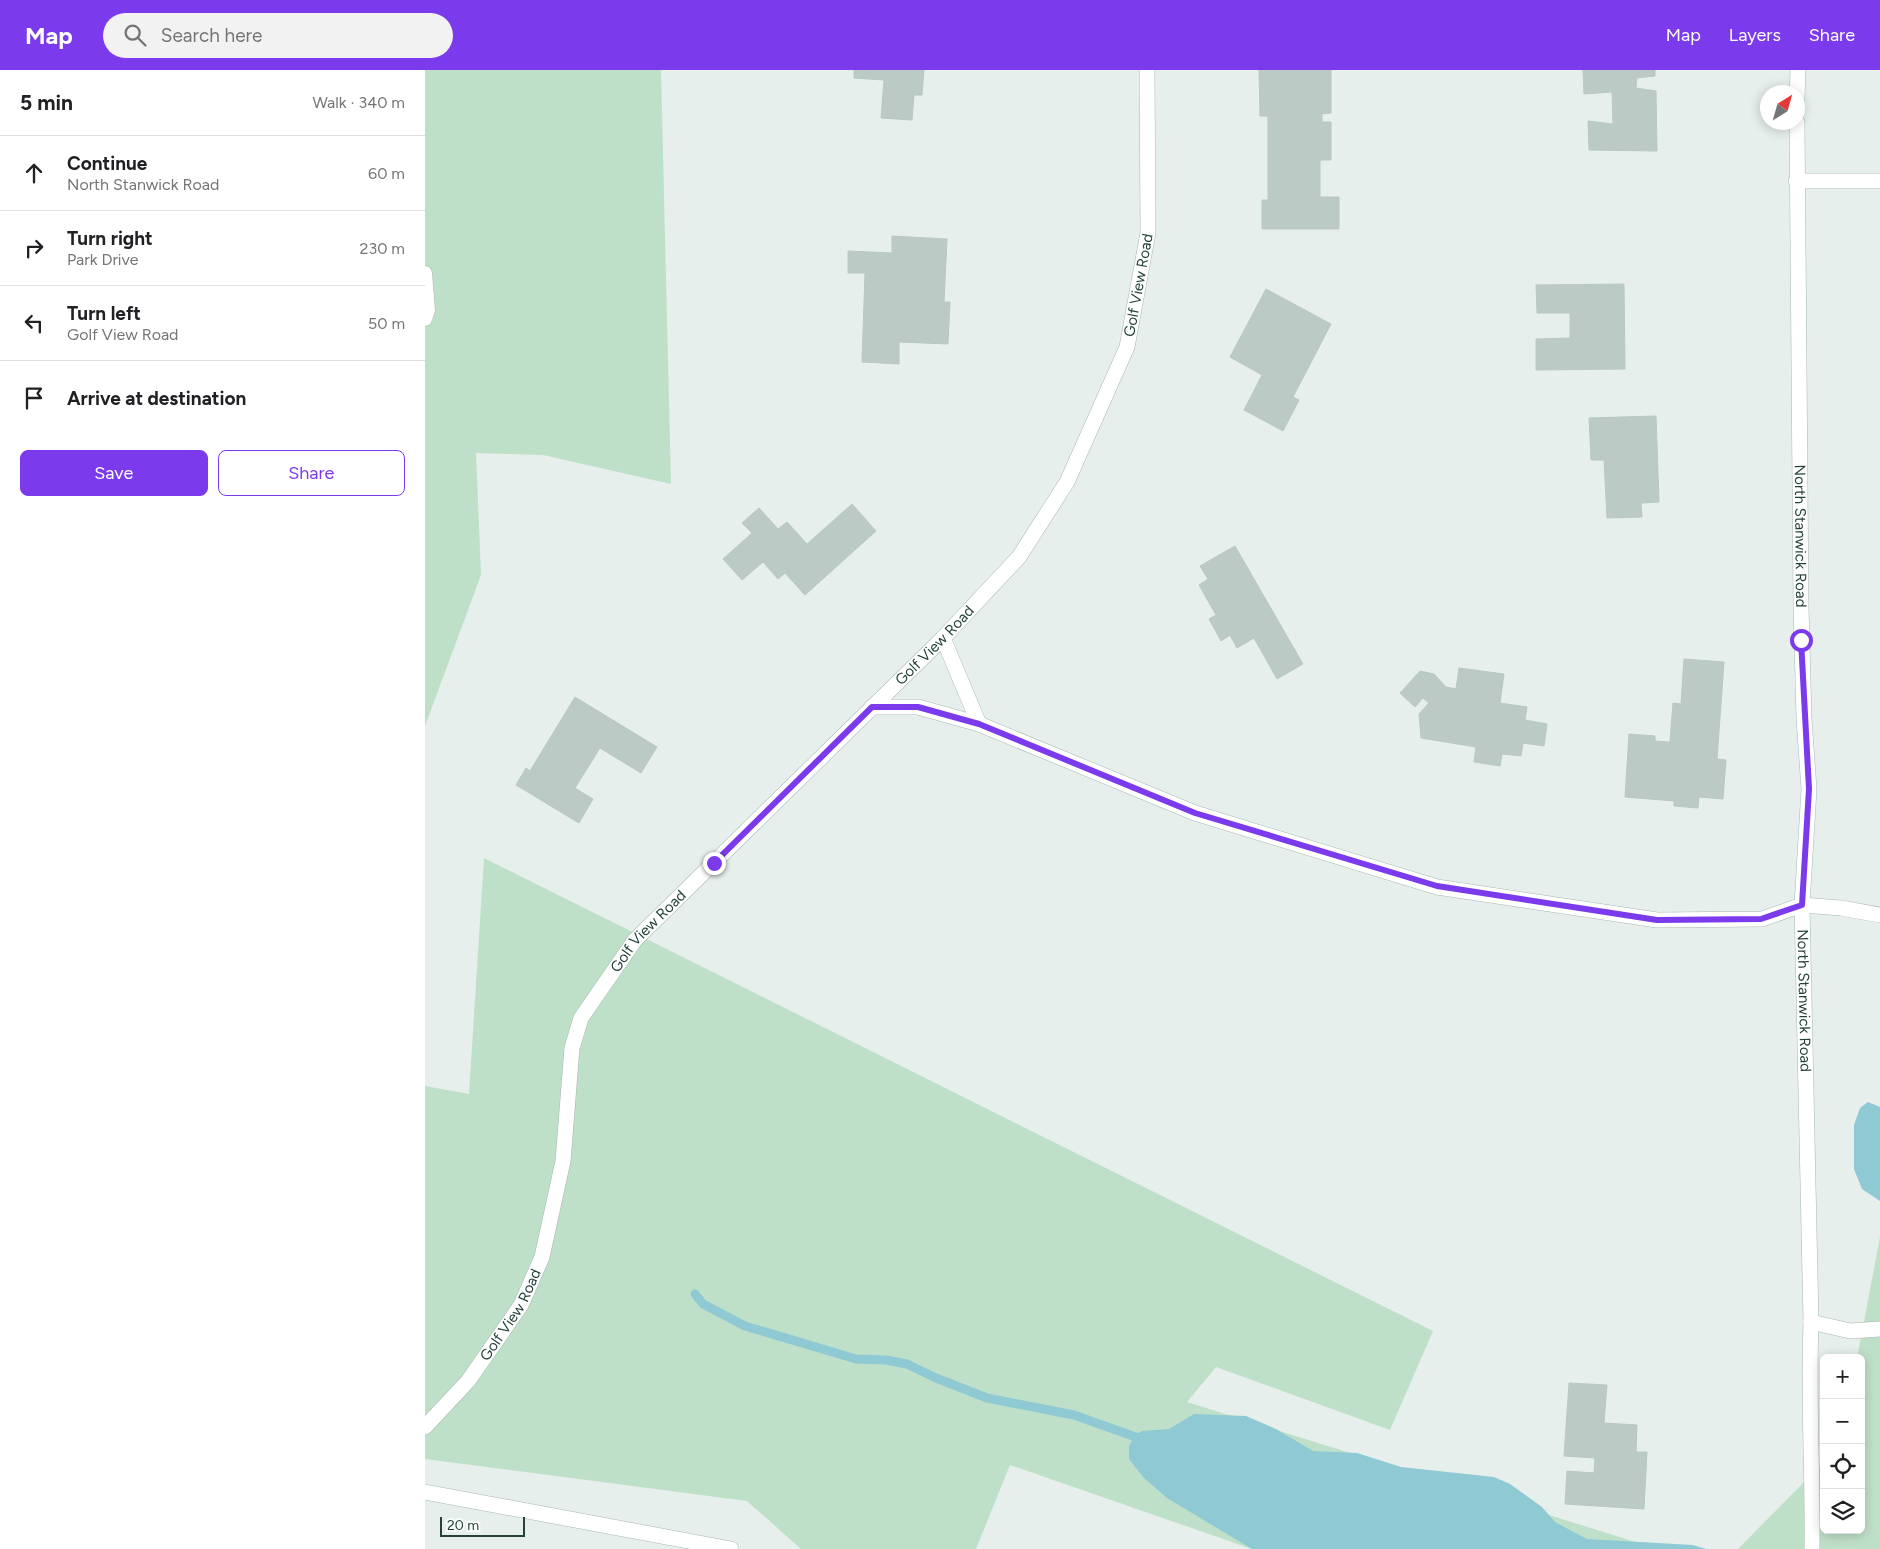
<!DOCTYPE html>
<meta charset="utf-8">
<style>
:root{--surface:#fff;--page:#f2f2f2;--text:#202124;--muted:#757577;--line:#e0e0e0;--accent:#7c3aed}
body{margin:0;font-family:Figtree,sans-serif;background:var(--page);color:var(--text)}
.controls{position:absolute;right:15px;bottom:15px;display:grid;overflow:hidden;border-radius:8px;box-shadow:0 2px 12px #0003}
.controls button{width:45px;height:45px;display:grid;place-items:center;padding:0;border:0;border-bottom:1px solid var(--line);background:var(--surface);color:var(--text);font:25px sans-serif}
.compass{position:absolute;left:1335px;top:15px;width:45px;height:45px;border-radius:50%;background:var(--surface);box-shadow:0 2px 12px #0003;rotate:37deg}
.scale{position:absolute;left:15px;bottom:12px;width:85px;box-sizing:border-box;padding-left:5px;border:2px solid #24423a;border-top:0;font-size:14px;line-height:18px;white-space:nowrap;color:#24423a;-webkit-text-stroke:4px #f7fbf9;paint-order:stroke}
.stop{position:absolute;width:15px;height:15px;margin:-11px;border:4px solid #7c3aed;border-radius:50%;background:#fff}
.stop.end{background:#7c3aed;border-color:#fff;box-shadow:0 1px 5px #0008}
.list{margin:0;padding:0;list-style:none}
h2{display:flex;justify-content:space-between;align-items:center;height:65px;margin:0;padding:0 20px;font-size:21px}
h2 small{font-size:16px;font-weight:400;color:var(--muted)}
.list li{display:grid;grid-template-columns:32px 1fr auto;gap:15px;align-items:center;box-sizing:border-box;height:75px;padding:0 20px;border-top:1px solid var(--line)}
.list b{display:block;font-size:19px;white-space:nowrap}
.list p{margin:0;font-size:16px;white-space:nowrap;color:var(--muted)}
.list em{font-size:16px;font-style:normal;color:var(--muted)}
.actions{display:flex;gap:10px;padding:15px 20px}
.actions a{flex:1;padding:11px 0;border:1px solid var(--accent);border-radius:8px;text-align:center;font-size:18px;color:var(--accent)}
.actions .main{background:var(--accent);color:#fff}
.icon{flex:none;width:28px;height:28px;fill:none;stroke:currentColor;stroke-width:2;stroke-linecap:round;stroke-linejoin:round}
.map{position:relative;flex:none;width:1455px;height:1479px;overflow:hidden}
header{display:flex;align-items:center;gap:30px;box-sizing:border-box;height:70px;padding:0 25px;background:var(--accent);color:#fff}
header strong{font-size:24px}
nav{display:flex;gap:28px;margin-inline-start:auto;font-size:18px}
.search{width:350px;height:45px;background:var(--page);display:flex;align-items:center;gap:12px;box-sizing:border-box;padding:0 18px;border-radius:28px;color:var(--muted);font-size:19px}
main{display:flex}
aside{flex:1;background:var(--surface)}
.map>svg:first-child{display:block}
.green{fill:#bfe0c8}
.water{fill:#8ec9d4}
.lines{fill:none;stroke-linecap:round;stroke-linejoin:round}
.stream{stroke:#8ec9d4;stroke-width:9}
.building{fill:#bbcac4;stroke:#b8c9c2}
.lane-casing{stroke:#a8b8b2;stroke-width:15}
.street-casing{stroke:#a8b8b2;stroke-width:16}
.lane{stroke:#fff;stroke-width:14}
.street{stroke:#fff;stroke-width:15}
.route{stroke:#7c3aed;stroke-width:6}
.labels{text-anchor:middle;stroke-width:5;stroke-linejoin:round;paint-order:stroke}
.street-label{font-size:15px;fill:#24423a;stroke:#f7fbf9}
</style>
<header>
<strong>Map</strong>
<div class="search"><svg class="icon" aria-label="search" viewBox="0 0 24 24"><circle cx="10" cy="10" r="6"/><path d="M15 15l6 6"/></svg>Search here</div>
<nav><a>Map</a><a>Layers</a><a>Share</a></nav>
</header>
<main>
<aside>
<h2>5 min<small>Walk · 340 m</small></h2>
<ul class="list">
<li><svg class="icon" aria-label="ahead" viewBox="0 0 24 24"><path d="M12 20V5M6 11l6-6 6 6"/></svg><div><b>Continue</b><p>North Stanwick Road</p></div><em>60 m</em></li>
<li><svg class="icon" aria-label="right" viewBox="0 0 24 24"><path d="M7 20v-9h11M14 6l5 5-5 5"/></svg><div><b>Turn right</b><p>Park Drive</p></div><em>230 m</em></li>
<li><svg class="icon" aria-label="left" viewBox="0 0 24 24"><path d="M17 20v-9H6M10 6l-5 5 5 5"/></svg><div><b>Turn left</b><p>Golf View Road</p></div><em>50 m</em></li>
<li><svg class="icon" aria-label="arrive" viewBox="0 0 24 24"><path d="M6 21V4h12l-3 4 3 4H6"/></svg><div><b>Arrive at destination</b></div></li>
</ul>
<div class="actions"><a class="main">Save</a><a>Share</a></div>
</aside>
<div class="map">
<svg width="1455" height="1479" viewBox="0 0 1455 1479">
<rect width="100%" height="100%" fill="#e6efeb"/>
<!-- green -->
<path class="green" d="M0 0H236L246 414 118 385 51 383 56 505 0 656Z
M59 788 1008 1261 965 1360 791 1297 762 1332 1233 1479H827L585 1395 551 1479H376L322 1431 0 1389V1016L44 1024Z
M1455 1167V1479H1313L1399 1392V1460H1436V1288H1432Z"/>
<!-- water -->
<path class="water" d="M1443 1032 1455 1037V1131L1437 1119 1429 1099V1055L1435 1038Z
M769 1344 821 1346 851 1359 888 1381 932 1383 976 1397 1069 1407 1085 1414 1117 1437 1130 1452 1162 1469 1268 1475 1281 1479H827L742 1428 718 1407 704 1389V1376L710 1365 717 1361 744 1359Z"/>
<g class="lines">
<!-- stream -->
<path class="stream" d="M270 1224 278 1234 320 1256 431 1289 461 1290 482 1294 511 1308 562 1328 649 1345 719 1370"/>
</g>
<!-- building -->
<path class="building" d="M429 0H499L497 25H489L487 50 456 48 459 10 429 8Z
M834 0H906V43L897 44V52H906V90H895V127H914V159H837V130H843V46H835Z
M1158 0H1230V6L1212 8 1211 18 1231 21 1232 81 1164 80 1163 51 1188 54 1187 22 1159 24Z
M467 166 522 169 519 232H525L523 274 474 272V294L437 292 440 203H423V181L467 183Z
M1199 214 1200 299 1111 300V269L1145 268V243H1112L1111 215Z
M841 219 906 254 868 327 874 330 858 361 819 340 837 305 805 287Z
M1231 346 1234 432 1216 433 1217 447 1182 448 1179 390H1166L1164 348Z
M427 434 451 461 380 525 360 503 353 509 338 492 317 510 298 489 327 463 317 453 334 438 353 459 362 452 382 474Z
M810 476 878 594 852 609 829 568 812 578 805 565 796 571 784 549 791 545 774 515 783 509 775 496Z
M1259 589 1299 592 1292 689 1301 690 1298 729 1274 727 1273 738 1249 736V731L1200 727 1204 664 1230 666V671L1245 672 1248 633 1256 634Z
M1034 598 1079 604 1075 633 1102 637 1100 650 1122 654 1119 676 1098 673 1096 686 1077 684 1075 696 1049 692 1051 677 996 668 994 644 1004 633 998 628 990 637 975 623 995 601 1009 604 1021 617 1031 619Z
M150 627 232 677 216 703 175 678 150 718 168 729 154 753 91 715 101 698 105 701Z
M1144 1313 1182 1315 1179 1353 1212 1355 1211 1382H1222L1219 1439 1140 1434 1142 1401 1169 1403 1170 1388 1139 1386Z"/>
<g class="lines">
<!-- lane casing -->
<g class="lane-casing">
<path id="lane" d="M0 203 3 240 0 249"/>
</g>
<!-- street casing -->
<g class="street-casing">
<g id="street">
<path d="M1372 28 1373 0"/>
<path id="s1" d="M1372 52 1376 536 1379 649 1384 719 1377 835 1386 1252C1383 1328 1388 1403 1387 1479"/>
<path d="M1371 111H1455"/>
<path d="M518 568 554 654"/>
<path d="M447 637H493L554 654 770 743 1012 817 1232 850 1337 849 1377 835 1416 838 1455 845"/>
<path d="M1386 1252 1425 1261 1455 1259"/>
<path id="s2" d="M0 1357 43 1311 96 1235 117 1187 138 1091 147 978 156 948 210 870 518 568 594 487 642 412 702 277 723 163 722 0"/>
<path d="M0 1422 306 1479"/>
</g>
</g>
<!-- lane -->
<use href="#lane" class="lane"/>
<!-- street -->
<use href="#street" class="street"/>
</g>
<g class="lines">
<!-- route -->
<path class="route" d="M289 793 447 637H493L554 654 770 743 1012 816 1232 850 1336 849 1377 835 1384 719 1376 570"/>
</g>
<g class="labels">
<!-- street labels -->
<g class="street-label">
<text dy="5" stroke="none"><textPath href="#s2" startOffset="1388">Golf View Road</textPath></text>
<text dy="5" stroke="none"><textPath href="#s1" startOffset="414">North Stanwick Road</textPath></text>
<text dy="5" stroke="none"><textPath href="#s2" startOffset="966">Golf View Road</textPath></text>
<text dy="5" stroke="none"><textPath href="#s2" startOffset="561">Golf View Road</textPath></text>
<text dy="5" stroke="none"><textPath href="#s1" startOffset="879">North Stanwick Road</textPath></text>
<text dy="5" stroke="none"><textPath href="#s2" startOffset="142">Golf View Road</textPath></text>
</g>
</g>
</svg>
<div class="controls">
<button>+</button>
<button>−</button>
<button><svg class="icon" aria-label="locate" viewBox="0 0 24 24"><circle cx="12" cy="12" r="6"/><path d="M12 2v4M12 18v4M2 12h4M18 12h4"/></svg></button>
<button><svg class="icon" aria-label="layers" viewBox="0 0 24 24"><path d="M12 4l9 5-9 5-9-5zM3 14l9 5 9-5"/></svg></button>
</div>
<svg class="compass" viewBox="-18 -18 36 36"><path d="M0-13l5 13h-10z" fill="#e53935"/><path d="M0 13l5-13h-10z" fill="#757577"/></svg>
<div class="scale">20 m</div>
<div class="stop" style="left:1376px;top:570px"></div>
<div class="stop end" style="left:289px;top:793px"></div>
</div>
</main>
